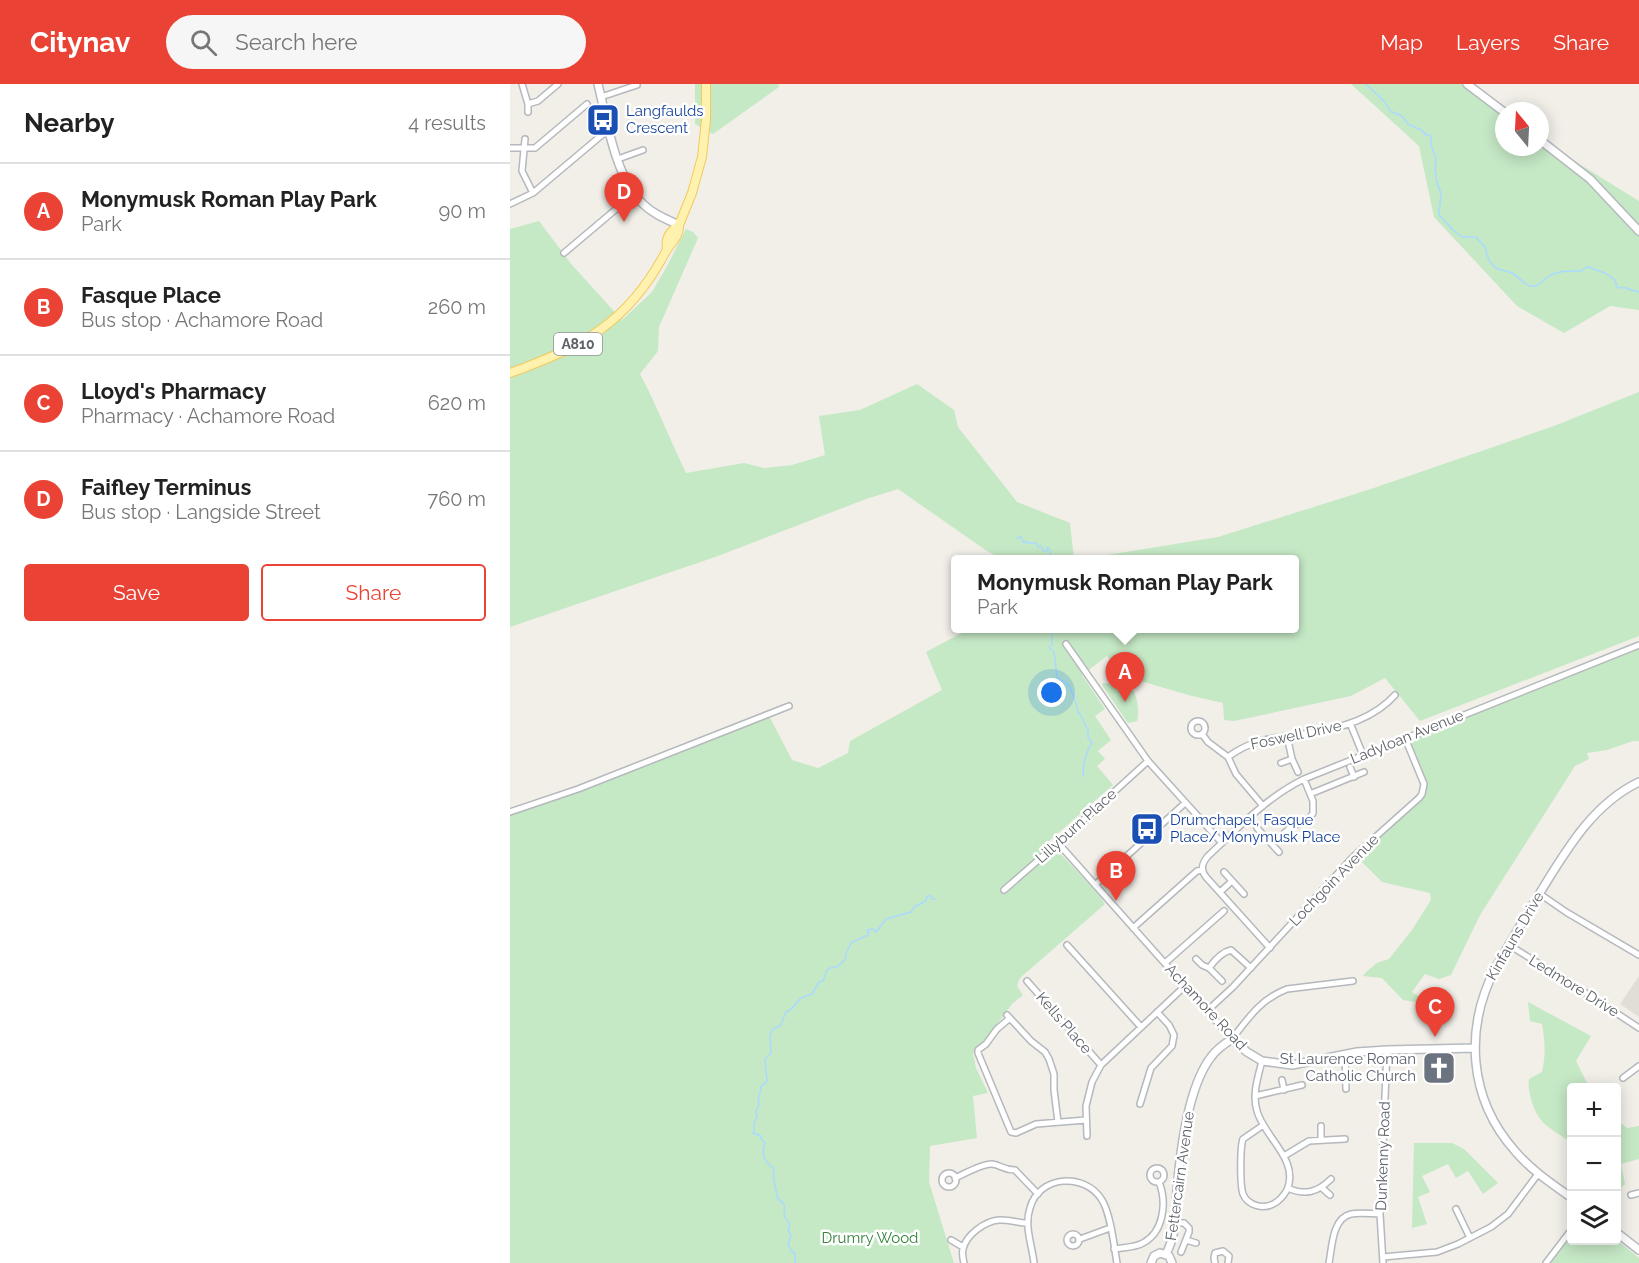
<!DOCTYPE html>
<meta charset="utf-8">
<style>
:root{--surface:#fff;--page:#f6f6f6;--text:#222;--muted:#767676;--line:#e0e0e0;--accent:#ea4335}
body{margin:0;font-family:Raleway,sans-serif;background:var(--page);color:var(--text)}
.controls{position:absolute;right:18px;bottom:18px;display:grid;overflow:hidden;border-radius:6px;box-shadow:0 3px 15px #0003}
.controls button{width:54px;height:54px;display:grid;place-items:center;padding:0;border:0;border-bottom:2px solid var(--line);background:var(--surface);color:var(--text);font:30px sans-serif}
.compass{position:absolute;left:985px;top:18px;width:54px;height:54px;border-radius:50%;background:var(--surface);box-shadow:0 3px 15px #0003;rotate:342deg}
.you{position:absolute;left:542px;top:609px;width:21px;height:21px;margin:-15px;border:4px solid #fff;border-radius:50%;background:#1a73e8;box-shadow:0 0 0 9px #1a73e833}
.badge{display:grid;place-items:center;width:39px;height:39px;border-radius:50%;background:var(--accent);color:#fff;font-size:20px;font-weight:700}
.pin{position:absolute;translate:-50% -50px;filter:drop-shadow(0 2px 3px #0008)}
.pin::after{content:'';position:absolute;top:32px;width:21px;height:18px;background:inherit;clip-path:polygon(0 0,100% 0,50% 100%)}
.popup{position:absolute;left:441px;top:471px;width:348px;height:78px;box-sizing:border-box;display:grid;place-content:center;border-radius:6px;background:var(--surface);filter:drop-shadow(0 2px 4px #0005);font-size:20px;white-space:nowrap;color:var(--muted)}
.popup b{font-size:22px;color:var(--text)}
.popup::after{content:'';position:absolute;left:50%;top:100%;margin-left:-12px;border:12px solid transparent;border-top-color:var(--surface)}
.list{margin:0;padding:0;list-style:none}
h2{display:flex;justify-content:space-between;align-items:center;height:78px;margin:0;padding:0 24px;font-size:26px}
h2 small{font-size:20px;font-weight:400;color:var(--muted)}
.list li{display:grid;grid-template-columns:39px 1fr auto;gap:18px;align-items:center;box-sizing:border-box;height:96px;padding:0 24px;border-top:2px solid var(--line)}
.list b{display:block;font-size:22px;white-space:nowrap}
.list p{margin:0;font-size:20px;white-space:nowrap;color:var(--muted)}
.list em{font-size:20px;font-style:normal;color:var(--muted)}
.actions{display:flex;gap:12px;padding:18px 24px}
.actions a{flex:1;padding:14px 0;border:2px solid var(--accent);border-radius:6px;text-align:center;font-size:21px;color:var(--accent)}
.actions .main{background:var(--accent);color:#fff}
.icon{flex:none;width:33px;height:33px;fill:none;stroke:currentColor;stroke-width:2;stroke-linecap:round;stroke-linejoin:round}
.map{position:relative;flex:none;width:1129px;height:1179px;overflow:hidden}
header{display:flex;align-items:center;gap:36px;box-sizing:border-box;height:84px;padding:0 30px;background:var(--accent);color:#fff}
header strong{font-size:28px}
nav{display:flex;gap:33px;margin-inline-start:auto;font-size:21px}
.search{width:420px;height:54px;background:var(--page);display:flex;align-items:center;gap:15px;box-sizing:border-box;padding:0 21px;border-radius:33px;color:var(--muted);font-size:22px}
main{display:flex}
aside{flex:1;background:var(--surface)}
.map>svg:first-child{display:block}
.education{fill:#e1ded6}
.green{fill:#c5e8c5}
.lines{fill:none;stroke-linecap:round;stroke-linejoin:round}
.stream{stroke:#aadaff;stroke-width:1.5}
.street-casing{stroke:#b5b8bc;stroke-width:8}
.secondary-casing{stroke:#b6babf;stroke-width:10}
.primary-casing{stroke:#f2c960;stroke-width:10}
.street{stroke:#fff;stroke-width:5}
.secondary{stroke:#fff;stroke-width:7}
.primary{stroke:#fff2af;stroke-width:8}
.labels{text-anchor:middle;stroke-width:5;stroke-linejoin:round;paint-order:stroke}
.shield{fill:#fff;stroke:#8f9295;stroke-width:1.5}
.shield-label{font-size:14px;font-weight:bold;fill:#5f6368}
.transit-label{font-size:15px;fill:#164399;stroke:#fff;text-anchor:start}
.street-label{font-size:15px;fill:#5f6368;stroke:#fff}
.worship-label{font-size:15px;fill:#5b616d;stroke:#fff;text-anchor:end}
.park-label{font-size:15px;fill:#348238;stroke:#fff}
</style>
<header>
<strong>Citynav</strong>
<div class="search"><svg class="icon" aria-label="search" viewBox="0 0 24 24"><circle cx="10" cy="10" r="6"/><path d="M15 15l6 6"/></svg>Search here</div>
<nav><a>Map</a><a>Layers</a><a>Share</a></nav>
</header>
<main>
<aside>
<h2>Nearby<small>4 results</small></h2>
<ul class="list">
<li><span class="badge">A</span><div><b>Monymusk Roman Play Park</b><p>Park</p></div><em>90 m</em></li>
<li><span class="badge">B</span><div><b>Fasque Place</b><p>Bus stop · Achamore Road</p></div><em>260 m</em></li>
<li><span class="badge">C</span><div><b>Lloyd's Pharmacy</b><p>Pharmacy · Achamore Road</p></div><em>620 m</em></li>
<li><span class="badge">D</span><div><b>Faifley Terminus</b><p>Bus stop · Langside Street</p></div><em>760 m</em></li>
</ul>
<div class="actions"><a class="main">Save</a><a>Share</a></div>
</aside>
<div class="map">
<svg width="1129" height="1179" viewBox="0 0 1129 1179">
<rect width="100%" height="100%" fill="#f1efe8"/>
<!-- education -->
<path class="education" d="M1129 892V933L1110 920Z"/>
<!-- green -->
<path class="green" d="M185 0H268L269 3 203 50 185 40Z
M841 0H962L994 27V63H1030V53L1050 68 1129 117V226L1100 222 1054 249 1007 222 924 133 909 62Z
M29 137 62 181 112 236 142 208 156 184 176 145 183 148 188 154 149 243 148 267 130 290C147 322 160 356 176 389L234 379 254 384 282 381 315 371 309 332 350 326 407 300 444 326 448 343 507 418 560 439 564 475H492L477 467 388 405 356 415 208 472 0 543V145Z
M1129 308V552L910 637 875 594 841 612 724 637 714 636 713 619 682 612 613 592 597 572 572 591 595 625 585 632 601 656 588 667 595 675 587 682 603 701 538 758 544 766 549 768 588 810 595 820 510 894 507 902 513 911 502 920 472 960 465 964 463 970 466 984 478 1009 463 1012 467 1054 420 1062 419 1098 444 1179H0V727L68 705 258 630 282 676 308 684 338 669 340 657 432 606 416 568 459 545 784 544V476L573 475 708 453 858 406 1044 342Z
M1129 564V657H1123L1097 666 1077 669 1079 675 1065 682 970 831 941 891 929 895 915 890 902 908 911 914 910 919 893 916 872 894 853 892 856 888 867 879 879 875 902 846 921 816 920 809 872 798 847 773 912 715C921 697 909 679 901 661L903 655Z
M593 599C600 600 612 598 618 601 627 605 630 628 627 637L618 639 592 601Z
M1018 918 1081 952 1066 977 1079 1003 1062 1004 1061 1059C1053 1052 1037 1044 1031 1036 1023 1026 1017 1006 1019 995L1032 988C1036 971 1035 957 1032 940L1020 937Z
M1106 1035 1117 1044 1129 1042V1075L1111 1080 1115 1100 1111 1104 1107 1099Z
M904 1059H942L954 1065 988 1099 973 1110 958 1087 946 1094 938 1080 912 1092 920 1108 908 1113 917 1140 902 1144Z
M1061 1152 1062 1156H1107L1129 1174V1179H1041Z"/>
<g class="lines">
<!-- stream -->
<path class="stream" d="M856 0 875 18 880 27 892 32 898 40 913 47 916 51 921 52V60L926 75 925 85 927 99 931 109 929 131 943 146 952 153H966C968 156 973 160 975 163 977 170 977 175 982 180 988 188 994 185 1002 189 1010 193 1016 204 1025 202 1030 201 1033 197 1036 194 1047 186 1059 187 1072 187L1076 183H1078L1095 189 1105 196 1107 203C1110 205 1113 203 1116 204 1120 206 1125 207 1129 208
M507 454 511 453 514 459 516 457 518 459H526L528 463 531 462 533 467H537V463L540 465V470L542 476
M542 544V561L539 563 544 568 547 593C550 596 556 598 559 602 561 603 568 625 568 629L570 630 578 646V653L582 659C574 670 574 680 573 692
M285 1179V1169L282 1168 278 1160 281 1151 278 1146C282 1138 278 1140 275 1133 272 1124 279 1122 268 1115 266 1104 262 1096 264 1085 254 1077 251 1070 255 1058L251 1055V1052L243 1049 244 1047V1039L247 1032 246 1027 249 1021C246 1013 252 1010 251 1002L257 997 255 975 261 969 260 951 263 945 270 942 276 928 280 926 291 914 302 910 309 898 313 897 317 886 320 884C328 884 331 880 336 874L335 872 341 859 358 851 359 849 357 846 363 845 364 847 366 848 376 835 401 828 404 823 416 817 417 812H421L422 815H425"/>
<!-- street casing -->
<g class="street-casing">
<path id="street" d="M12 0 18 20V28
M91 13 127 1
M18 20 28 17 48 0
M15 55 12 87 23 109
M0 64H25L77 20
M108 75 133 66
M0 120 23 109 99 45
M54 169 124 110
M556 560 638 677 712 759
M681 644a7 7 0 1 1 14 0a7 7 0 1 1-14 0Z
M840 639 853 671
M692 650 698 658 718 673 726 690 753 722
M777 652 782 675 788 688
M718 673C742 655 763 654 792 650 825 646 862 637 885 611
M771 679 782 675
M840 683 844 693
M800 710 854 688
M0 728 68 705 279 622
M747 744 769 768
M548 759 722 955C739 933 751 915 777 905L843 897
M762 760 781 743 799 735 803 729V717L794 695
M714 788 734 810
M585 801 675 719
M494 806 548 759 638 677
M710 808 722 797
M1030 810 1056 828 1129 871
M623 844 687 787 692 786
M557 861 631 943
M999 861 1082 913 1129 944
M760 864 696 793C690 785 692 779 698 772 728 744 757 713 794 695L1129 561
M686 875 692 881 699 884 712 897
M655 879 714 827
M699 884C704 877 712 868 721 866L741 884
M517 897 591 981
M697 927 723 903 843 773 909 714 912 710 914 700 895 654
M497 931 521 957 535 968 539 975 544 990V1006L548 1038
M500 934 487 945 476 960 468 966V969L501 1048 506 1049 526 1040 576 1036
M835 970 836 1005
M752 977C748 993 742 1010 747 1027 754 1053 790 1076 777 1106 774 1111 770 1116 765 1119 754 1126 738 1122 733 1110 730 1102 730 1063 733 1055L752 1042
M1113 994 1129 982
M772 996 774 1006
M745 1012 792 1001
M630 1020 641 984 662 962 664 951 659 941 647 928
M811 1042V1056
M577 1052 576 1022 582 998 591 981 675 902
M774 1072 799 1057 835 1055
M640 1091a7 7 0 1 1 14 0a7 7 0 1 1-14 0Z
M432 1096a7 7 0 1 1 14 0a7 7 0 1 1-14 0Z
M445 1094C454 1090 473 1079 482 1080 491 1081 493 1086 505 1086L528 1110
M778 1104C795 1112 808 1108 821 1095
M812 1104 820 1111
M1121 1111 1129 1109
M946 1125 960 1154
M665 1139H674L679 1144V1148L671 1168
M557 1156a6 6 0 1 1 12 0a6 6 0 1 1-12 0Z
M570 1155 600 1144
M441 1156 453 1163
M676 1156 686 1159
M604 1165C614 1163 624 1164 633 1159 654 1148 657 1118 649 1098
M873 1173 927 1168 948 1160 981 1143 998 1130 1028 1090
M454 1179C453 1175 452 1169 453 1165 456 1151 475 1137 489 1136 498 1135 507 1139 517 1139
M524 1179C522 1161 514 1142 520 1124 529 1091 575 1088 592 1116 601 1131 604 1162 607 1179
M705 1179 704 1174 705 1169 713 1167 719 1172 718 1179
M819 1179C822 1164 822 1134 841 1130 850 1128 861 1130 870 1130
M873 1179 870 1130 877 966
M1036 1179 1062 1145"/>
</g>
<!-- secondary casing -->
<g class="secondary-casing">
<path id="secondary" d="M88 0C97 37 105 93 133 120 143 130 156 135 169 141
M957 0 994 28
M1030 56 1080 95 1129 147
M1062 1114C1042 1100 1021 1086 1005 1067 958 1014 954 944 986 883 1001 857 1016 832 1031 807 1057 765 1083 720 1129 698
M1106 1148 1129 1166
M656 1170C667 1149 665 1130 667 1107 670 1070 678 1003 701 973 706 966 714 960 722 955L737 968 752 977 782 981 847 968 877 966 965 964
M641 1179 644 1172 650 1169 659 1172 662 1179"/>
</g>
<!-- primary casing -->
<g class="primary-casing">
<path id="primary" d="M157 165C155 155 160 147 169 141
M0 289C72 263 118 239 155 169 160 159 170 153 169 141L182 109 192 73 196 36V0"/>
</g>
<!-- street -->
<use href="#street" class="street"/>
<!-- secondary -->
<use href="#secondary" class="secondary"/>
<!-- primary -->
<use href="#primary" class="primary"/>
</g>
<!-- icons -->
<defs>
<g id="bus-square" transform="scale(1.725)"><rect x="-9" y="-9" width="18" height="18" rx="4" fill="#1a4fb4" stroke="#fff"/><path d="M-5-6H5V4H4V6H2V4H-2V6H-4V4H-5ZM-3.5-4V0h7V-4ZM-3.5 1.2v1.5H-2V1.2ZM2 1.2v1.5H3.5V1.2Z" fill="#fff"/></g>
<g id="church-square" transform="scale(1.725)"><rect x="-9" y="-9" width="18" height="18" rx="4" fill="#6b7280" stroke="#fff"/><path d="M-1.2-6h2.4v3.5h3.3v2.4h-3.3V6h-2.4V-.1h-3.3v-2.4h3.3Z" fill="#fff"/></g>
</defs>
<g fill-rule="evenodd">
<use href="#bus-square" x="93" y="36"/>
<use href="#bus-square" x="637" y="745"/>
<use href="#church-square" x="929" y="984"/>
</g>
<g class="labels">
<!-- shield labels -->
<rect class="shield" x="44" y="249" width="48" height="22" rx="4.5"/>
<g class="shield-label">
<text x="68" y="265">A810</text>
</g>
<!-- transit labels -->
<g class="transit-label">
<text x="116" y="32">Langfaulds<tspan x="116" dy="17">Crescent</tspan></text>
<text x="660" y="741">Drumchapel, Fasque<tspan x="660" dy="17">Place/ Monymusk Place</tspan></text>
</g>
<!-- street labels -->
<g class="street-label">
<text transform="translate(786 651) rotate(-12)" y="5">Foswell Drive</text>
<text transform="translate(897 653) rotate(-22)" y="5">Ladyloan Avenue</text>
<text transform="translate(566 742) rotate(-42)" y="5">Lillyburn Place</text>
<text transform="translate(824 796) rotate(-46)" y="5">Lochgoin Avenue</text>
<text transform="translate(1005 852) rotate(-60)" y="5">Kinfauns Drive</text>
<text transform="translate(1064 902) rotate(32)" y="5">Ledmore Drive</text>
<text transform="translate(696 923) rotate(47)" y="5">Achamore Road</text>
<text transform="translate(554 939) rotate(49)" y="5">Kells Place</text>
<text transform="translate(873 1072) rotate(-88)" y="5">Dunkenny Road</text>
<text transform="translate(670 1092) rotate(-82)" y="5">Fettercairn Avenue</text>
</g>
<!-- worship labels -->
<g class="worship-label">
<text x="906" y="980">St Laurence Roman<tspan x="906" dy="17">Catholic Church</tspan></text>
</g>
<!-- park labels -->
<g class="park-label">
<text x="360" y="1159">Drumry Wood</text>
</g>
</g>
</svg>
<div class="controls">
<button>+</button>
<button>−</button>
<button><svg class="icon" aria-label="layers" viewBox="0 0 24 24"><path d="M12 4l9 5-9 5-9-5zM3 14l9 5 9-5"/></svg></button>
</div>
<svg class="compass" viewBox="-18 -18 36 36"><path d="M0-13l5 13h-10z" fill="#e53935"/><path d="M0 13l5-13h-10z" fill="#767676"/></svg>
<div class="you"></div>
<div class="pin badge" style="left:615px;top:618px">A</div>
<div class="popup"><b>Monymusk Roman Play Park</b>Park</div>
<div class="pin badge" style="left:606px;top:817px">B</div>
<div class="pin badge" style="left:925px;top:953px">C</div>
<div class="pin badge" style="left:114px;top:138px">D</div>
</div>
</main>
